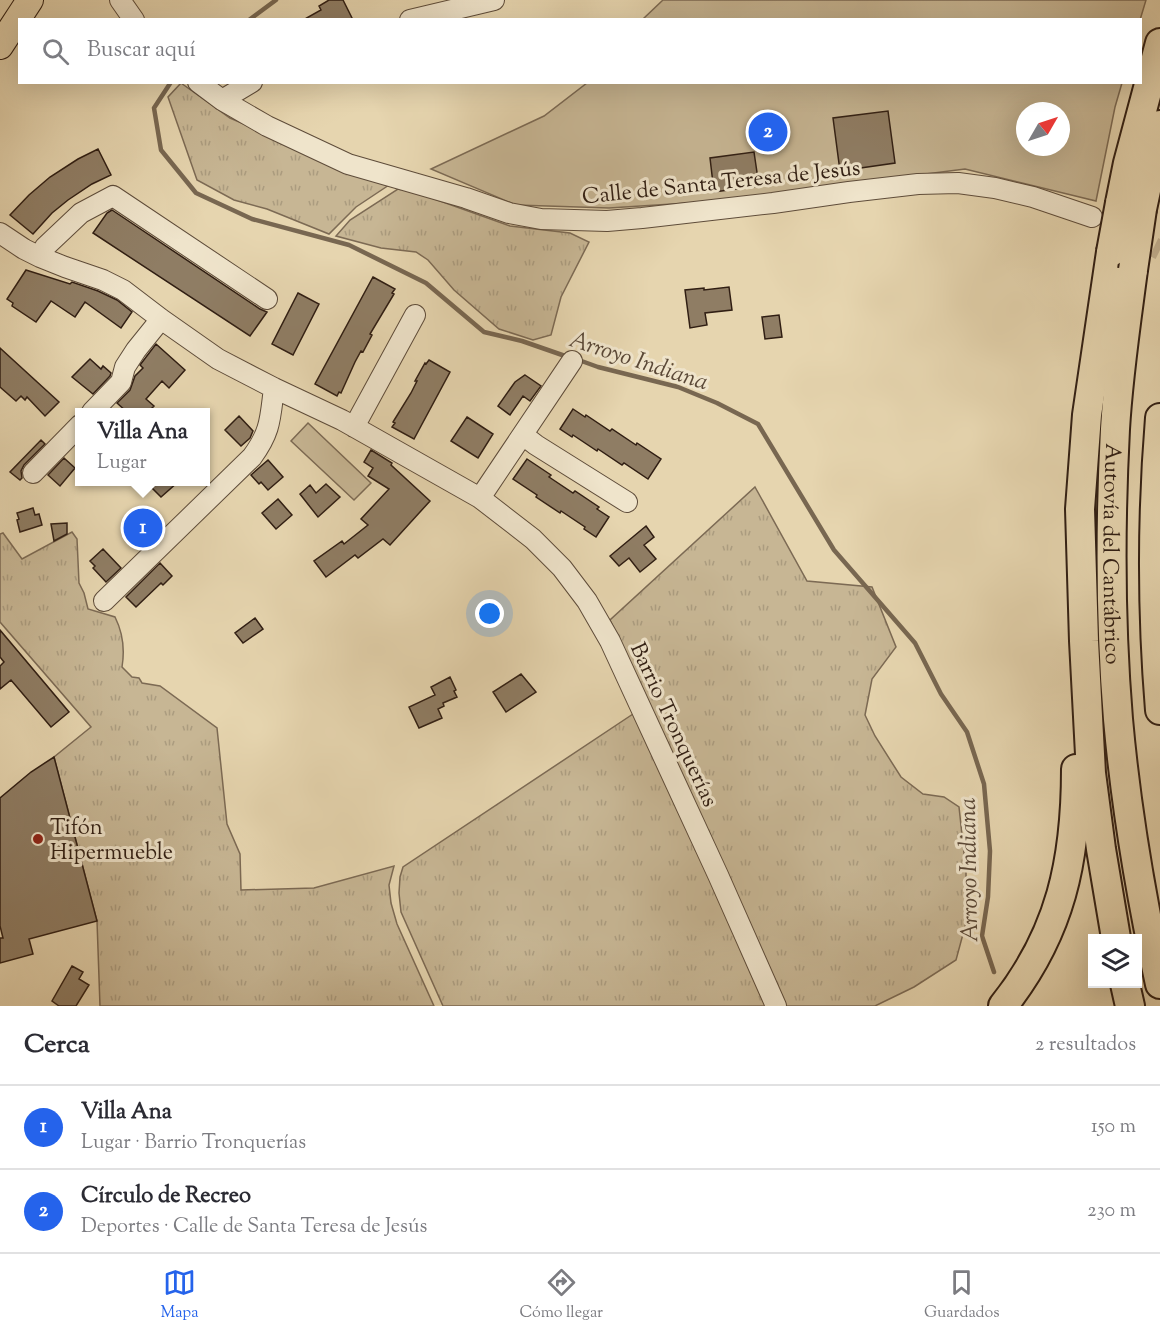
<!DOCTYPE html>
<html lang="es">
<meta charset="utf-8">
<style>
:root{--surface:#fff;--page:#f2f2f3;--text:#2b2b33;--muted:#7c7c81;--line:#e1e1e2;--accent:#2563eb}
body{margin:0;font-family:"Sorts Mill Goudy",serif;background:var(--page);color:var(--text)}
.controls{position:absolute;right:18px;bottom:18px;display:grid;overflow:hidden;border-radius:0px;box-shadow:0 6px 24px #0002}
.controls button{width:54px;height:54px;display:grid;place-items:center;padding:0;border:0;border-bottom:2px solid var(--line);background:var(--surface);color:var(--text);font:30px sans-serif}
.compass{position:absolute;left:1016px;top:102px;width:54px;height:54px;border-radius:50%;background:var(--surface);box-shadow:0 6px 24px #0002;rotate:51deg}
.you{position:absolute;left:490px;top:614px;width:21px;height:21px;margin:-15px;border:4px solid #fff;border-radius:50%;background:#1a73e8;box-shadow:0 0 0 9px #1a73e833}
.badge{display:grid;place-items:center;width:39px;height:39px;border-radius:50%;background:var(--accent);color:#fff;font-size:20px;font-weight:700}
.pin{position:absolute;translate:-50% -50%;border:3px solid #fff;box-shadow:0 2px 6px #0006}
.popup{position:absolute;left:75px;top:408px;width:135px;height:78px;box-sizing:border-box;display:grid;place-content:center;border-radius:0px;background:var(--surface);filter:drop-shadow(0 2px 4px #0005);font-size:20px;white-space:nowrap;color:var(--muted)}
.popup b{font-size:22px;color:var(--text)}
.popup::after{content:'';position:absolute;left:50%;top:100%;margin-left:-12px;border:12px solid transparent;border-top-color:var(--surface)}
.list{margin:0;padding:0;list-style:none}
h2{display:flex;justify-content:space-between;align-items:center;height:78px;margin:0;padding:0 24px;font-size:26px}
h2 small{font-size:20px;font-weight:400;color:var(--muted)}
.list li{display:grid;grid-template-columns:39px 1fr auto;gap:18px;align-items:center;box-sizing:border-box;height:84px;padding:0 24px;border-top:2px solid var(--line)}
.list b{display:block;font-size:22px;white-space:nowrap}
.list p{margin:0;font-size:20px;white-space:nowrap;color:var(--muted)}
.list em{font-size:20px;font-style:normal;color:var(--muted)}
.icon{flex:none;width:33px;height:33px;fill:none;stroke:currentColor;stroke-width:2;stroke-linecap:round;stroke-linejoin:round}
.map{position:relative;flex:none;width:1160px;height:1006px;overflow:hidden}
.search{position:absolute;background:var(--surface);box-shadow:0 6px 24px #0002;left:18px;right:18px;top:18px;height:66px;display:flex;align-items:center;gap:15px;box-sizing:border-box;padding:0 21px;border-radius:0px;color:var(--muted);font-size:22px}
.sheet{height:246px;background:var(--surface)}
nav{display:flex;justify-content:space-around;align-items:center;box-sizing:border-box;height:84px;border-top:2px solid var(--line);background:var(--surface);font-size:16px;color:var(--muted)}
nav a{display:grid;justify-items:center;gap:3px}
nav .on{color:var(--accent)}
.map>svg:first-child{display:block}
.grass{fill:url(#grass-tufts);stroke:#7c6a54;stroke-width:1.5}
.park{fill:#c7b694;stroke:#7c6a54;stroke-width:1.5;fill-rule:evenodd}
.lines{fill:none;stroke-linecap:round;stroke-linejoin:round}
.stream{stroke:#786751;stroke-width:4.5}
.building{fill:#8f7d64;stroke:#301e13;stroke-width:1.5}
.minor-tunnel{stroke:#c2b090;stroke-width:20;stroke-dasharray:20 10;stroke-linecap:butt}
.minor-casing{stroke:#5e4c3a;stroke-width:22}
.major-casing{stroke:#301e13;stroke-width:28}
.highway-casing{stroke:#301e13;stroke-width:32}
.minor{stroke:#efe4cb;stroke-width:20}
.major{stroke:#e6d5af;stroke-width:26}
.highway{stroke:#e6d5af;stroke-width:28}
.highway-bridge-casing{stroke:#301e13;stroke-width:32;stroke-linecap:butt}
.highway-bridge{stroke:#e6d5af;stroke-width:28}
.poi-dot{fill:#8f2418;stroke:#efe4cb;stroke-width:2}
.labels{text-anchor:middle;stroke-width:6;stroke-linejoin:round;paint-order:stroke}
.street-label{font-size:22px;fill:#301e13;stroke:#efe4cb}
.poi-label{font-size:22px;fill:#301e13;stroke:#efe4cb;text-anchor:start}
.water-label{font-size:24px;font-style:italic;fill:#5a4837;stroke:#efe4cb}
</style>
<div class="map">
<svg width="1160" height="1006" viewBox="0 0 1160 1006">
<defs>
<pattern id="grass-tufts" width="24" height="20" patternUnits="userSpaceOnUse" patternTransform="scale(1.5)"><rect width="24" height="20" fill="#c7b694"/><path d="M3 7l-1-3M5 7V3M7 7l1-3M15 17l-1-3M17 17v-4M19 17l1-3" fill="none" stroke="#ab9c7f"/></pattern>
</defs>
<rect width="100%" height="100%" fill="#e6d5af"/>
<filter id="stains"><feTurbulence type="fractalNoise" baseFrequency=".00333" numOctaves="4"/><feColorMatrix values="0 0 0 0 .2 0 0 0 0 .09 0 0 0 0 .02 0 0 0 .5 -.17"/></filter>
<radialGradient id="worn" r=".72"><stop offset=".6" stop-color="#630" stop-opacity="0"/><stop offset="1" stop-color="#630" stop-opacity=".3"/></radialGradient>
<!-- grass -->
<path class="grass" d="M181 83 230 118 276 138 392 183 356 207 329 234 267 209 234 200 197 180 168 97Z
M401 187 510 226 570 233 589 242 561 297 551 335 533 340 499 329 454 290 428 260 416 252 381 248 336 236 350 220Z
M755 487 807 581 872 587 896 647 872 679 865 715 875 736 901 777 923 794 944 797 959 807 966 872V923L956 960 914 987 875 1006H782L632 667 610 620Z
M72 532 77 539 79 583 84 593 88 609 115 617C123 633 125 649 122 667L132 677 139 678 142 683 160 686 217 728 227 824 240 854 241 890 314 888 394 866 389 885 391 903 397 924 434 1006H100L97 921 54 757 91 727 0 622V534L3 533 22 559Z
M636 712 768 1006H443L401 912 399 893 400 877 403 867Z"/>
<!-- park -->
<path class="park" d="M663 0H1146L1140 20 643 19Z
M587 83H1122L1115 107 1096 201 965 169 704 202 609 208 516 205 431 169 544 116ZM1025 111H1061V147H1025Z
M308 423 371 483 354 500 291 441Z"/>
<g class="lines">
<!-- stream -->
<path class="stream" d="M249 20 276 0
M171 82 154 108 161 150 196 193 252 219 349 245 426 283 484 332 522 341 568 357
M576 359 598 367 678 387 717 403 758 424 834 550 915 643 941 694 967 732 984 784 990 851 988 897 982 936 994 972"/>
</g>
<!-- building -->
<path class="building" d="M329 0H343L353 20H303L321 10 319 6Z
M888 111 895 163 840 171 833 118Z
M98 149 111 175 92 184 68 200 52 213 33 234 10 215 29 195 50 177 78 159Z
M754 152 759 186 714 192 710 158Z
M112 210 260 309 267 312 250 336 93 233 107 213Z
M26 270 70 284 72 282 98 291 117 300 132 312 121 328 85 302 75 317 51 301 36 322 12 306 13 303 7 299Z
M373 277 395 289 392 293 394 294 370 334 372 335 363 352 361 351 355 362 341 393 339 392 337 396 315 384Z
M729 287 732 310 705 313 707 325 690 328 685 290 704 288V290Z
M298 293 319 304 293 355 272 344Z
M779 315 782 337 765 339 762 317Z
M156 344 185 370 169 388 162 381 146 399 154 406 148 412H127L117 403 130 390 135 376 143 368 140 365Z
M0 348 59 402 45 416 27 397 25 400 21 396 16 401 0 387Z
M90 359 101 369 103 366 111 373 110 376 93 394 72 377Z
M429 360 450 372 414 439 392 427 395 423 393 422 411 393 417 381H415L425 363 426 364Z
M525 375 541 386 530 401 523 396 510 415 498 406 515 382Z
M573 409 585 417 586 415 610 431 612 429 636 445 637 443 661 459 648 479 624 463 622 465 598 449 597 451 573 435 572 437 560 429Z
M239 416 253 431 250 438 241 446 225 430Z
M467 417 493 434 478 458 451 441Z
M41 440 45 444 24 465 21 471 22 478 20 480 10 472Z
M371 450 392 463 391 465 430 501 390 545 383 539 358 558 355 555 326 577 314 561 342 541 344 544 368 525 361 519 389 489 368 476 373 468 364 462Z
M64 458 75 468 60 486 48 475Z
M527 459 551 475 549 477 573 493 575 491 599 507 597 509 609 517 596 537 584 529 585 527 561 511 560 513 536 497 537 495 513 479Z
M268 460 283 477 268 490 261 482 259 484 251 475Z
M146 482H178L161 497Z
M326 484 340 497 318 517 300 494 310 485 316 493Z
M278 499 292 515 276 529 262 513Z
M33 508 35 515 39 514 42 525 20 532 17 520 19 519 17 513Z
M148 510 161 525 139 545 126 531Z
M67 523V534L54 541 51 524Z
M646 526 654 537 644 545 656 559 640 572 629 558 619 566 610 556Z
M103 549 121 568 106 582 93 568 95 566 90 561Z
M160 563 172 576 163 585 161 583 136 607 126 597Z
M255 618 263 629 243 643 235 633Z
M0 630 69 712 51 727 11 680 0 689V666L4 662 0 657Z
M521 674 536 692 506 712 493 692Z
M450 677 456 690 454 691 457 697 443 703 444 706 438 709 442 718 419 728 409 707 435 695 431 687Z
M54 757 97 921 29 939 33 954 0 963V938H3L0 926V798L31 772Z
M72 966 83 972 79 979 89 985 76 1006H59L52 1001Z"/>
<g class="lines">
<!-- minor-tunnel -->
<path class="minor-tunnel" d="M1127 234 1160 250"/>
<!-- minor casing -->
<g class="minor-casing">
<path id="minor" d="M120 0 134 20
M410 20 494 0
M198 82 222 100 267 126 348 164 466 198 509 213 541 219 607 221 642 218 773 203 849 192 918 184 958 183 995 188 1033 197 1092 217
M222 100 252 82
M0 233 24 249 40 257 65 267 103 280 123 290 161 319 218 359 274 388 342 420 480 498 533 539 562 568 587 601 610 641 718 875 776 1006
M40 257 45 247 81 213 113 196 267 299
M92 412 121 382 125 367 136 350 161 319
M354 427 415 315
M523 435 536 445 627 502
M33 473 80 425
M480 498 572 361
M104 601 252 457C271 431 270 419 274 388"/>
</g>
<!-- major casing -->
<g class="major-casing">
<path id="major" d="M0 46 30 0"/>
</g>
<!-- highway casing -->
<g class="highway-casing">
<g id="highway">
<path d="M1120 203 1128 163 1160 43"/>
<path d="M1142 209 1160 125"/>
<path d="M1111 252 1087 415 1080 509 1084 641 1091 773 1101 849 1116 938"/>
<path id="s1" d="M1133 270C1126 323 1118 376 1115 429 1110 525 1110 623 1118 719 1126 808 1141 897 1160 984"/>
<path d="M1160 418C1152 515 1152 613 1160 710"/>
<path d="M1125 984 1130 1006"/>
<path d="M1003 1006C1061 933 1076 860 1076 769"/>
</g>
</g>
<!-- minor -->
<use href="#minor" class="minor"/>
<!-- major -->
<use href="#major" class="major"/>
<!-- highway -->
<use href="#highway" class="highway"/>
<!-- highway-bridge casing -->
<g class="highway-bridge-casing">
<path id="highway-bridge" d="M1111 252 1120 203
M1133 270 1142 209"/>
</g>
<!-- highway-bridge -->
<use href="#highway-bridge" class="highway-bridge"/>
</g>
<!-- markers -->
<circle class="poi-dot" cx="38" cy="839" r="6"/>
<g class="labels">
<!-- street labels -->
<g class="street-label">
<text transform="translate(721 181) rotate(-6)" y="8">Calle de Santa Teresa de Jesús</text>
<text dy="8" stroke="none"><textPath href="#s1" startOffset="285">Autovía del Cantábrico</textPath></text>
<text transform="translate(675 724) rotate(65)" y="8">Barrio Tronquerías</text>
</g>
<!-- poi labels -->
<g class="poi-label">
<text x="50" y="834">Tifón<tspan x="50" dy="25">Hipermueble</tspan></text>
</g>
<!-- water labels -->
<g class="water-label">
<text transform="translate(639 360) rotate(18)" y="8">Arroyo Indiana</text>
<text transform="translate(968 870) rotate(-91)" y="8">Arroyo Indiana</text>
</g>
</g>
<rect width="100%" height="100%" filter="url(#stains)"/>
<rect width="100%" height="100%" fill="url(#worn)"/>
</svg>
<div class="controls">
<button><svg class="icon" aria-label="layers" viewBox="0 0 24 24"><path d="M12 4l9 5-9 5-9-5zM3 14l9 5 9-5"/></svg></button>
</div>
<svg class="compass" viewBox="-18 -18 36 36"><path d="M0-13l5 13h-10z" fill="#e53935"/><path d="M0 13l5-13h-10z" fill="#7c7c81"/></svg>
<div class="you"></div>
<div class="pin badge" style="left:143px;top:528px">1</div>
<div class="popup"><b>Villa Ana</b>Lugar</div>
<div class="pin badge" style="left:768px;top:132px">2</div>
<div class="search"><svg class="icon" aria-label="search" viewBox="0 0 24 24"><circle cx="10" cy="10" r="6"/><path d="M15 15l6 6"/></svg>Buscar aquí</div>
</div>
<section class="sheet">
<h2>Cerca<small>2 resultados</small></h2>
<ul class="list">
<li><span class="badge">1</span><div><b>Villa Ana</b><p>Lugar · Barrio Tronquerías</p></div><em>150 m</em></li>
<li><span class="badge">2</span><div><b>Círculo de Recreo</b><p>Deportes · Calle de Santa Teresa de Jesús</p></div><em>230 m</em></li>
</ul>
</section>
<nav>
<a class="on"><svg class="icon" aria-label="map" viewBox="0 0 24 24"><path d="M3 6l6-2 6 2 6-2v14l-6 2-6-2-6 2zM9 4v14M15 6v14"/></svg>Mapa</a>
<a><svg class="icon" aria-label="directions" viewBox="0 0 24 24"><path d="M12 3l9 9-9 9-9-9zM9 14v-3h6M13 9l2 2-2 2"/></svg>Cómo llegar</a>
<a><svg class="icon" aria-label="saved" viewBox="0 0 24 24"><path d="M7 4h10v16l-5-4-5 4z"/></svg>Guardados</a>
</nav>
